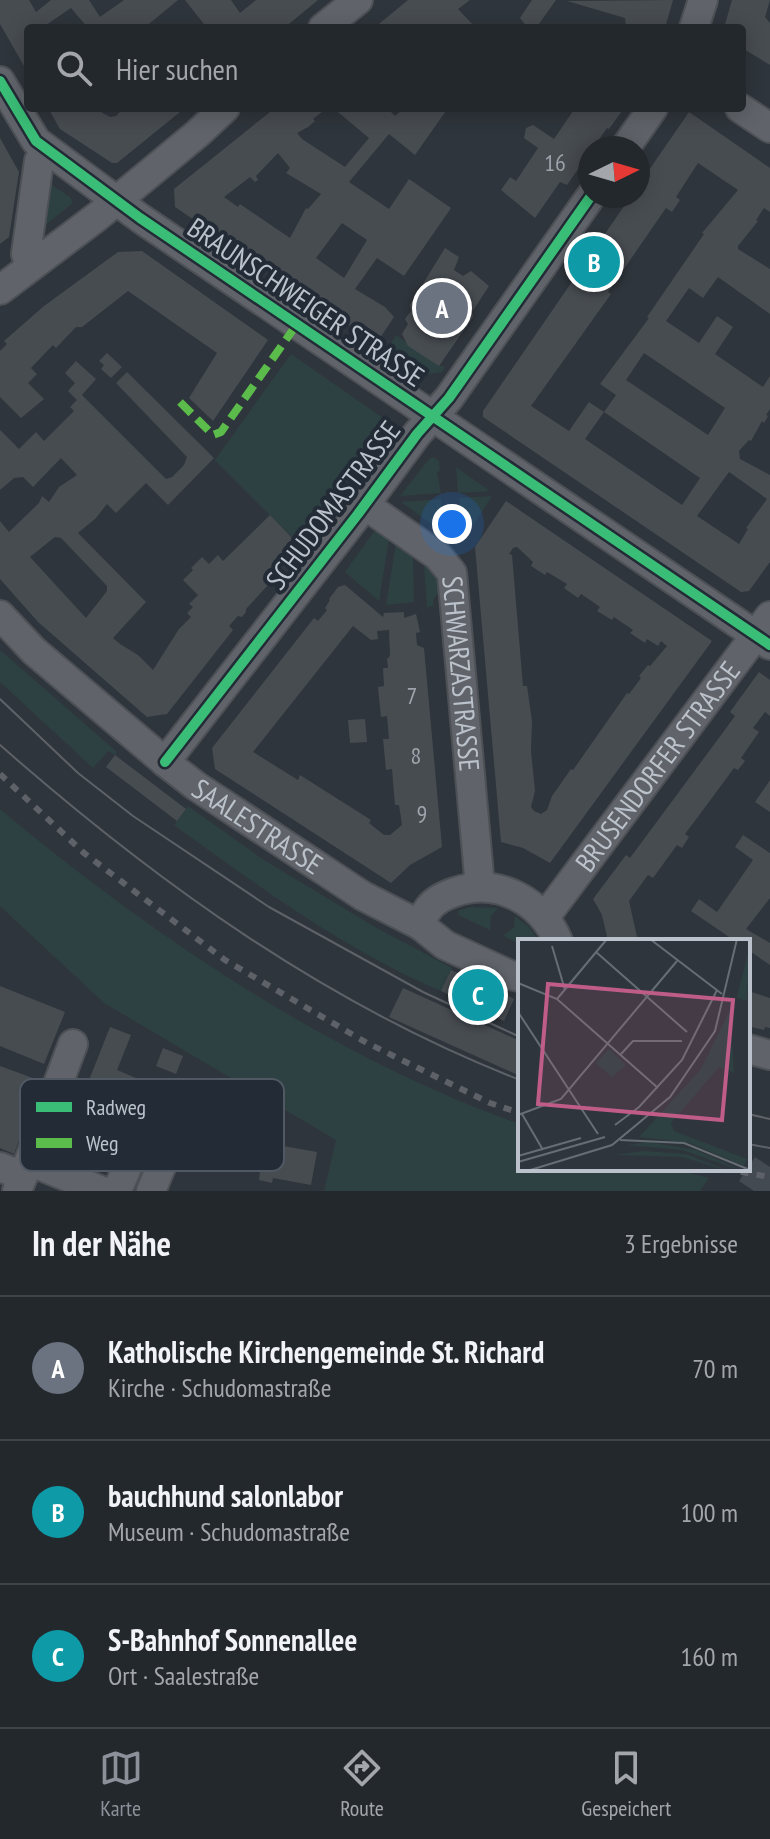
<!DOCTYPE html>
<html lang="de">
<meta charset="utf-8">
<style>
:root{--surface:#23282d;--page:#2b3035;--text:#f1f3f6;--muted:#a3a6aa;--line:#404449;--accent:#8c9099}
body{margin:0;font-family:"PT Sans Narrow",sans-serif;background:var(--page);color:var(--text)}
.compass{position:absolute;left:578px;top:136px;width:72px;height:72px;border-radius:50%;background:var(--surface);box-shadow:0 4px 20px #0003;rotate:85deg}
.you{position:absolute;left:452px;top:524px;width:28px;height:28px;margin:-20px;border:6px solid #fff;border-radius:50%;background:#1a73e8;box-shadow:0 0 0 12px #1a73e833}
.badge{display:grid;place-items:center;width:52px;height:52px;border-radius:50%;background:var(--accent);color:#fff;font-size:26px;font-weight:700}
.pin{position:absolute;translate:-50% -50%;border:4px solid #fff;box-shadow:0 2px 8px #0006}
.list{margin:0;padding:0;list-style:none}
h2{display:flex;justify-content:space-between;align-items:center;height:104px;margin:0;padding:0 32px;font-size:34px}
h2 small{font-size:26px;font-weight:400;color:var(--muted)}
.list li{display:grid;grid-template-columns:52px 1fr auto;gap:24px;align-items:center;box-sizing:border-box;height:144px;padding:0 32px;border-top:2px solid var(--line)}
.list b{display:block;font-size:30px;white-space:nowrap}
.list p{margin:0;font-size:26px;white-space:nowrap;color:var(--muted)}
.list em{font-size:26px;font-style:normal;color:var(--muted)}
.icon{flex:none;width:44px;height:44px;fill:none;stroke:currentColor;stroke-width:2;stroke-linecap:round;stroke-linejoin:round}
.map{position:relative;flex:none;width:770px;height:1191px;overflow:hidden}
.search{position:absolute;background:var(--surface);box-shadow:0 4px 20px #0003;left:24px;right:24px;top:24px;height:88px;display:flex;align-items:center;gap:20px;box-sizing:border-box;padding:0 28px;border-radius:8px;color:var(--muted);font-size:30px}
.sheet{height:536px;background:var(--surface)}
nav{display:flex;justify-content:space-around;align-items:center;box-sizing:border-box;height:112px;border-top:2px solid var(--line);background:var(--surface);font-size:22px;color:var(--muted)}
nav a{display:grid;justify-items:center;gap:4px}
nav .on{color:var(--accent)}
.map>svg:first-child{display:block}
.green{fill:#2d4042}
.building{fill:#474c51;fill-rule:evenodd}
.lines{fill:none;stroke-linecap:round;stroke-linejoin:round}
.major-tunnel{stroke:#444a51;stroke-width:36;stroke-dasharray:36 18;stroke-linecap:butt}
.minor-casing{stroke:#4d5156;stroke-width:32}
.minor{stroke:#60646a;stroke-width:28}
.tram{stroke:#5e6268;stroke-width:2}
.rail{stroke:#5e6268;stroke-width:6;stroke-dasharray:8 8;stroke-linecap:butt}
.quiet{stroke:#5cbc4b;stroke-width:8;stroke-dasharray:16 8;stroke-linecap:butt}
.cycleway-casing{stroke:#222b36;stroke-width:15}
.cycleway{stroke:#3abd76;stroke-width:10}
.labels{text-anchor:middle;stroke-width:8;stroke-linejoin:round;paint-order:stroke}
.number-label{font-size:24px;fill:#9ea4ac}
.street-label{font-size:28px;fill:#bbc2cb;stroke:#222b36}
.inset-road{fill:none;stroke:#676d75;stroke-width:2}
.view{fill:#bf5c88;fill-opacity:0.15;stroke:#bf5c88;stroke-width:4}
.inset-edge{fill:none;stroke:#bbc2cb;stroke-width:4}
.key{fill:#222b36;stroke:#505863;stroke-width:2}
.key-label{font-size:22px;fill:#bbc2cb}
</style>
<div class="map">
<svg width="770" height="1191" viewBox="0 0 770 1191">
<rect width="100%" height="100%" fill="#2f353c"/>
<!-- green -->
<path class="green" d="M46 181 70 197 73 203 40 229Z
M396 335 438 365 445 367 442 372 420 375 386 351Z
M291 354 386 420 390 428 299 544 215 460Z
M433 457 439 461 440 471 437 472 441 493 400 496 429 459Z
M456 467 490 491 458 493Z
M492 496 463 541 461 527 464 526V520L461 519 459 498Z
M441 499 444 533 401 502Z
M375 530 389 539 379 601 345 572Z
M396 543 413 555 414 602 386 605Z
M431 561 445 585 433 600V606L427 607 424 566H428Z
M0 650 117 752 115 755 108 751 93 768 0 682Z
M188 806 264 860 375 927 452 968 441 991C345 950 258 886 174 825Z
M0 809C151 935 334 1059 520 1124V1169H674L709 1178 700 1191H324L336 1140 104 1003 0 906Z
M471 907 498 908 491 916 490 930 458 915 459 910Z
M515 916 529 927 539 941H520V944L505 937 504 935 514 927Z"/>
<!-- building -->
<path class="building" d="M0 0H29L36 12 51 0H89L100 17 124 0H178L144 28H88L71 8 46 25V28H28V73L0 24Z
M185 0H231L240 13 256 0H318L284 28H207Z
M408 0H470L458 9 476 28H374Z
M532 0H556L536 28H528L520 18Z
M673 0 665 28H626L625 18 567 1Z
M732 0H770L765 17 770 23V65L742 48V28H724Z
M48 108H94L110 117 116 116 124 108H185L117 163H112L60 129Z
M275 108H327L313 119 315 121 308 127 297 133 302 139 345 167 369 138 333 108H387L395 116 401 111 400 108H448L415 155 389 134 349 182 389 209 409 179 451 208 404 276 377 258 355 289 385 307 394 317 376 344 175 207 174 189ZM278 153 290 168 286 173 321 194 308 209 306 208 290 238 240 204 238 207 224 197 250 177 255 182 258 180 256 176ZM342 223 367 240 344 278 316 258Z
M575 108H624L609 129 607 128 593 148H590V152L567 185 560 182 535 218 501 190 510 177 516 181 538 148 524 138 526 128 533 125 554 139Z
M689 112 770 168V212L764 208 756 220 758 221 738 246V249L770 269V314L718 277 703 298 689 288 666 321 699 343 717 316 733 327 715 354 763 387 770 376V409L766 415 768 416 764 423 762 421 751 441 749 440 739 451 740 459 770 475V562L749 591 741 592 483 417V411L631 196H638V186ZM698 163 738 190 702 233 704 234 647 317 649 318 600 384 616 395 604 412 700 478 682 505 585 439 604 412 589 402 569 431 531 406 611 294 608 292 666 208 672 212 680 200 676 197ZM644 353 725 408 708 435 626 380ZM729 472 767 499 746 528 748 529 739 544 697 516Z
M0 138 19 172 9 237 0 244Z
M445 248 459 257 454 270 463 276 471 271 489 286 472 312 473 317 439 366 408 346 402 334 408 324 405 319 411 311 410 305Z
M142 251 268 340 213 421 189 398 217 353 128 291 82 327H76L56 348 53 345 31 368 37 374 28 383 44 399 21 418 0 397V351L7 344 4 341 44 306 118 252Z
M107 353 122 367 111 378 101 369 104 365 99 361Z
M76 361 96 379 82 395 166 479 172 477 184 465 187 457 116 383 127 372 214 458 168 505 146 483 116 513 107 504 96 518 78 533 146 602 113 638 120 644 138 655 153 670 179 629 191 617 187 613 193 607 189 604 198 595 183 580 193 570 191 568 202 557 209 564 218 555 223 561 270 515 299 545 289 558 292 560 286 568 282 566 275 575 279 578 272 586 269 584 246 609V612L242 617 238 616 229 626 233 630 167 714 147 717 38 622 0 579V521L9 532 39 503 42 496 49 502 59 487 77 475 61 458 33 487 23 477 14 478 0 490V430L19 449 36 432 44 441 74 411 70 407 77 400 68 391 75 383 65 373ZM55 537 61 538 107 586V591L86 618 30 557Z
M506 501 712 641 550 863 523 848 501 842 475 547ZM517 547 533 562 531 566 545 575 547 572 567 584 564 588 578 598 581 594 590 600 600 607 597 611 612 620 614 617 633 630 630 633 645 643 647 639 658 646 661 641 667 646 650 666 648 665 639 676 641 678 629 694 627 693 573 770 571 769 552 796 547 810 541 814 534 811 531 807 535 791 531 751 532 721 527 686H523L512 555 509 554 513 548Z
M345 585 383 617 384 613 404 612V618L416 614 420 632 416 633 417 645 424 648 442 847 410 865 391 883 215 769 212 748 314 618 318 621 327 610 325 608 330 600 329 599 338 587ZM353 626 371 640 378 639 377 631 389 630 390 656 387 659 388 668H383L384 686 378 687 381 717 387 716 389 739H383L386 770 392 769 395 805H399L402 825 390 835H384L369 823 371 820 300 775 298 780 253 752Z
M759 672 770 680V716L765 712 753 728 759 732 741 758 745 761 738 770 734 768 709 802 685 834 689 837 682 848 677 845 653 878 648 875 629 901 638 941H608L602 915 593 899 626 855 630 858 724 731 735 716 730 712Z
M365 719 367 742 350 743 348 720Z
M115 755 186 809 177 821 106 767Z
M770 780V812L755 802Z
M743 835 770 853V898L746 929 770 943V965L748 950V941H735L691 911 699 899 717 912 753 860 735 847Z
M451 970 469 978 471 974 514 999 504 1021 441 991Z
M0 986 65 1012 44 1064 0 1046Z
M403 988 520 1041V1076L389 1017Z
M748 991 770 998V1028L765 1027 764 1030 748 1026Z
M110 1027 131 1035 117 1070 150 1084 119 1170 91 1159 90 1162 87 1161 85 1160 86 1157 58 1146 70 1116 74 1118Z
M163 1048 183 1056 176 1074 156 1066Z
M0 1066 38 1080 20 1125 24 1127 14 1154 0 1148Z
M264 1123 285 1135 283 1146 317 1152 311 1185 273 1178 272 1183 259 1180 260 1171 201 1161 207 1128 262 1137Z"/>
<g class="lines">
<!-- major-tunnel -->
<path class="major-tunnel" d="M754 1191 770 1167"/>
<!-- minor casing -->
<g class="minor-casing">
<g id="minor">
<path d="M323 28 358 0"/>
<path d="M694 28 703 0"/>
<path d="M0 81 36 141 140 218 770 645"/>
<path d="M740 108 770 128"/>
<path d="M625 148 653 108"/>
<path d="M30 267 26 254 39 161 45 149"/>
<path d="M0 290 98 216 197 134 225 108"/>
<path id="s1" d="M365 505 438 556 452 573 480 887"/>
<path id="s2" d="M0 615 34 651 165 762 196 786 363 896 420 925 445 945 510 975 520 977"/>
<path d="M165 762 358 514 417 434 449 398 591 196"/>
<path id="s3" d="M545 917 770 616"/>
<path d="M420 925C422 919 425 913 429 908 435 900 446 895 455 892 498 877 541 901 558 941"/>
<path d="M748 1049 770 1055"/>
<path d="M29 1161 73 1044"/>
<path d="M0 1167 23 1176"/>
<path d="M17 1191 29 1161 102 1191"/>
<path d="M117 1191 154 1105"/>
<path d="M151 1191 182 1116"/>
</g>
</g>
<!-- minor -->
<use href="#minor" class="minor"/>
<!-- tram -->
<path class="tram" d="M0 699 78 773 133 816 269 907 423 992 520 1037
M0 745C156 882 325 1004 520 1080
M748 1114 770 1119
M748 1144 770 1148"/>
<!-- rail -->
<path class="rail" d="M0 774 84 853 225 960 367 1043 490 1103 520 1113
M725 1169 770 1177"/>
<!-- quiet -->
<path class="quiet" d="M180 402 213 435 221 432 297 324"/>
<!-- cycleway casing -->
<g class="cycleway-casing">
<path id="cycleway" d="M0 81 36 141 140 218 770 645
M165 762 358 514 417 434 449 398 591 196"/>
</g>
<!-- cycleway -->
<use href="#cycleway" class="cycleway"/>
</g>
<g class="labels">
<!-- number labels -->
<g class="number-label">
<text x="555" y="171">16</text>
<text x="412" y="704">7</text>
<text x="416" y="764">8</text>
<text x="422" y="822">9</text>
</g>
<!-- street labels -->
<g class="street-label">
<text transform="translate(306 302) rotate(34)" y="10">BRAUNSCHWEIGER STRASSE</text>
<text transform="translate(333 505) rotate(-53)" y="10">SCHUDOMASTRASSE</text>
<text dy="10" stroke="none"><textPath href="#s1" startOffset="212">SCHWARZASTRASSE</textPath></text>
<text dy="10" stroke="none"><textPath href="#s3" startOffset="188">BRUSENDORFER STRASSE</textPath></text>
<text dy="10" stroke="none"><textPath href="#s2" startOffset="334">SAALESTRASSE</textPath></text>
</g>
</g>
<!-- overview -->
<g transform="translate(518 939)">
<rect width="232" height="232" fill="#2f353c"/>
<path d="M232 7 229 60 226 62 219 58ZM212 71 216 134 201 128 153 184 156 192 229 220 226 227 172 204 121 198 183 130ZM91 110 108 126 94 138 78 124ZM130 203 178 211 225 232 164 211 109 206ZM126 212 168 215 211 232 164 218 96 216Z" fill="#2d4042"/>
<path class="inset-road" d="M132 0 204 55M34 7 47 51M78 13 169 93M0 44 39 60 140 149M39 60 89 0M0 73 80 195M103 115 115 102H164M4 175 25 211M0 176 43 160 159 22M97 186 121 168 164 121 199 51M102 201 166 204 232 231M0 217 63 199M0 223 87 198M9 232 94 206 152 158 197 92 219 0"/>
<path class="view" d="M30 45 215 61 204 181 20 165Z"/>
<rect width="232" height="232" class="inset-edge"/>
</g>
<!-- legend -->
<rect x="20" y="1079" width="264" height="92" rx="12" class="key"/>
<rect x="36" y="1102" width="36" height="10" fill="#3abd76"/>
<rect x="36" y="1138" width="36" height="10" fill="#5cbc4b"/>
<g class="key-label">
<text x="86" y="1115">Radweg</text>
<text x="86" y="1151">Weg</text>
</g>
</svg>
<svg class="compass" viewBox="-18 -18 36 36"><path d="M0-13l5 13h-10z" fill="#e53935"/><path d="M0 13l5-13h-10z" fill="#a3a6aa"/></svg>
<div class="you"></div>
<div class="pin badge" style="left:442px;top:308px;background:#6b7280">A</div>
<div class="pin badge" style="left:594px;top:262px;background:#0f9aa8">B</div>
<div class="pin badge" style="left:478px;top:995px;background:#0f9aa8">C</div>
<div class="search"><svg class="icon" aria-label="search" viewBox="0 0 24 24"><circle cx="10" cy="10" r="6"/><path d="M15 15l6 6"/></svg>Hier suchen</div>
</div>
<section class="sheet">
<h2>In der Nähe<small>3 Ergebnisse</small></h2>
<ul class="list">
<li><span class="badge" style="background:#6b7280">A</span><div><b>Katholische Kirchengemeinde St. Richard</b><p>Kirche · Schudomastraße</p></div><em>70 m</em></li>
<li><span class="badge" style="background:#0f9aa8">B</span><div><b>bauchhund salonlabor</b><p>Museum · Schudomastraße</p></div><em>100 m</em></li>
<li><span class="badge" style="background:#0f9aa8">C</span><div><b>S-Bahnhof Sonnenallee</b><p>Ort · Saalestraße</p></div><em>160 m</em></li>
</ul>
</section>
<nav>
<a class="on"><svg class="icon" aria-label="map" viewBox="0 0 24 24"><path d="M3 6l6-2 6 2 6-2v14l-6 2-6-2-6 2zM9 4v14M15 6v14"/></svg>Karte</a>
<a><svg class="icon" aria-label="directions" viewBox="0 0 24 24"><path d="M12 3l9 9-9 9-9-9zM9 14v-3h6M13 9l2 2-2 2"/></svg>Route</a>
<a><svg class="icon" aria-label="saved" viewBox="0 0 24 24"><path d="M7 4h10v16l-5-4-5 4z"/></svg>Gespeichert</a>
</nav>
